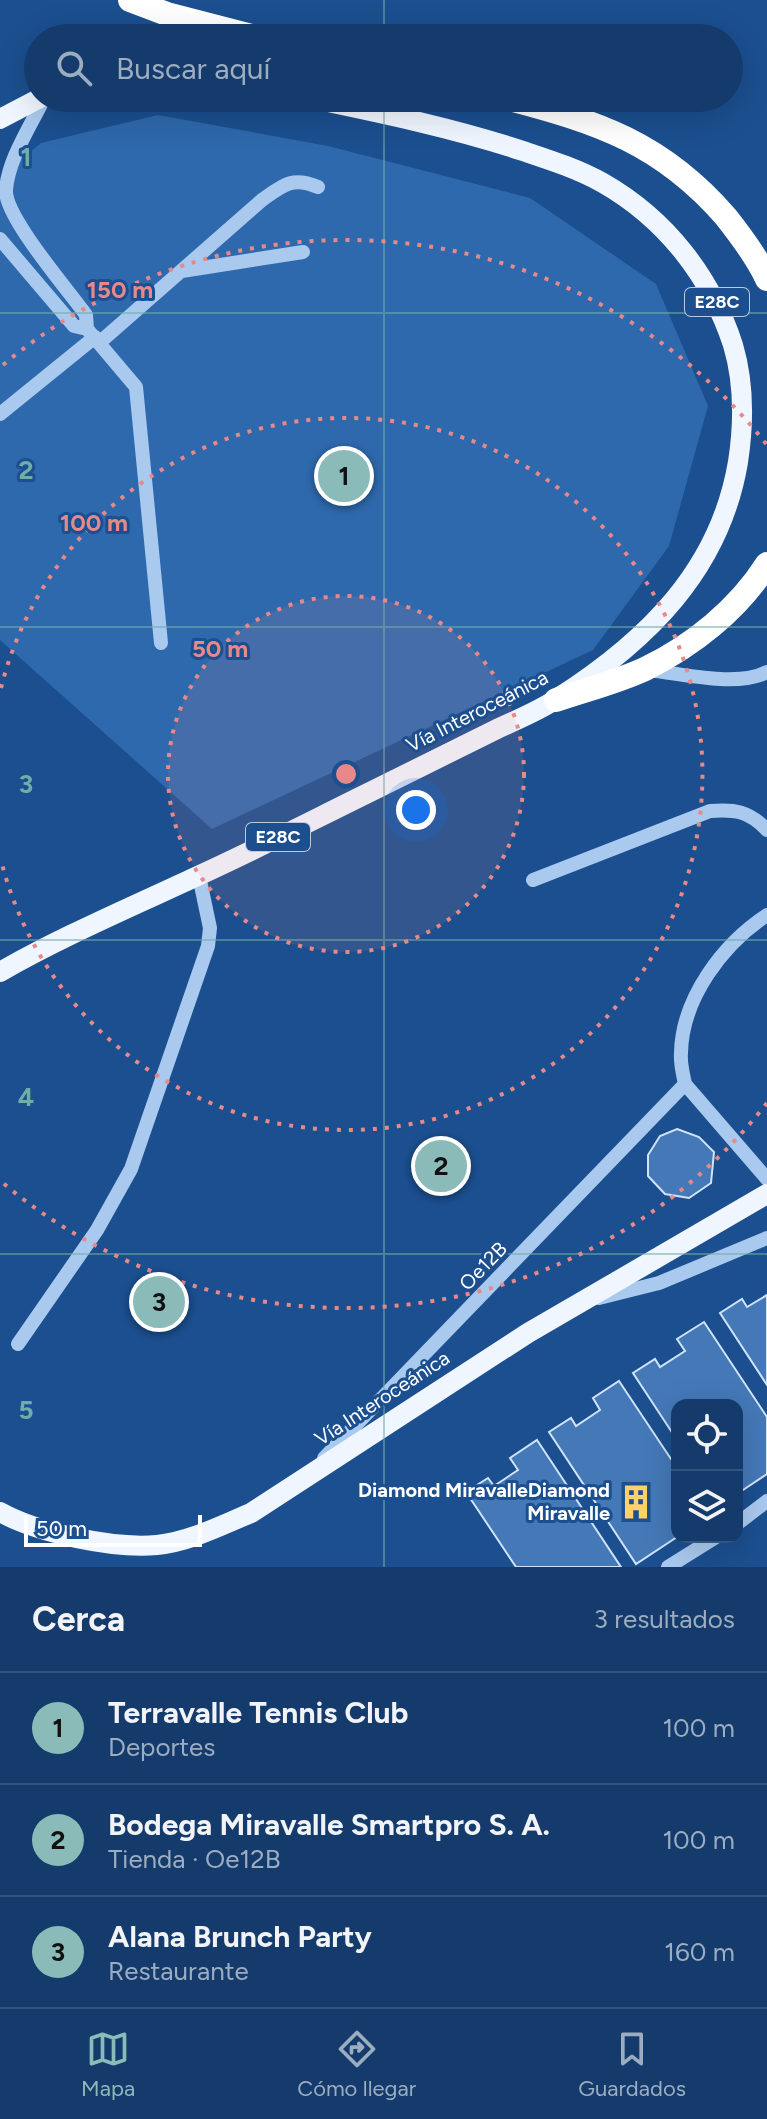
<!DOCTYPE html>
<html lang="es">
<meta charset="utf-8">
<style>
:root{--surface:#143b6b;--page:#214673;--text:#f1f3f6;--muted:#9dadc1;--line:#33557e;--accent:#8bbbb9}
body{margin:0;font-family:Figtree,sans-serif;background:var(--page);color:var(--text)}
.controls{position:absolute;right:24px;bottom:24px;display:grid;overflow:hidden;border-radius:16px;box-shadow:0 8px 32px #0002}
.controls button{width:72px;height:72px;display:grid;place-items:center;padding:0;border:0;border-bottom:2px solid var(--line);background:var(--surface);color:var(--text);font:40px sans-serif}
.scale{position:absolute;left:24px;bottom:20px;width:178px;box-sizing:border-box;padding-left:8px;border:4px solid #fff;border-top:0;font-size:22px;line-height:28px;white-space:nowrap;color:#fff;-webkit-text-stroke:6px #1b4f8f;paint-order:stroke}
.you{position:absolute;left:416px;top:810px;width:28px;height:28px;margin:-20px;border:6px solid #fff;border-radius:50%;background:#1a73e8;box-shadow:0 0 0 12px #1a73e833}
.badge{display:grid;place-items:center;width:52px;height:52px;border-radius:50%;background:var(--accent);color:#111;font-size:26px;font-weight:700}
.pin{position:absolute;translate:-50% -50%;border:4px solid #fff;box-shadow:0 2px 8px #0006}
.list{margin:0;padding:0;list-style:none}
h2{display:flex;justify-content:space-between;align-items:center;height:104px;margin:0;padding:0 32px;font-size:34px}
h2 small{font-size:26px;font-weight:400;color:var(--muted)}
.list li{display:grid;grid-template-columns:52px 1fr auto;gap:24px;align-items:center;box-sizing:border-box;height:112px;padding:0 32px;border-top:2px solid var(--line)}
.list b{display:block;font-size:30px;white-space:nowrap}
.list p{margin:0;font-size:26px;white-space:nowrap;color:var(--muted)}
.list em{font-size:26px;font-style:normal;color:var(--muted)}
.icon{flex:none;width:44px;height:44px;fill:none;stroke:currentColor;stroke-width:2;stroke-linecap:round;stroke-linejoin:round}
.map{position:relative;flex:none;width:767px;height:1567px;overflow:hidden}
.search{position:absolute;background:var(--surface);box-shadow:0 8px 32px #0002;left:24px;right:24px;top:24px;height:88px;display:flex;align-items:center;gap:20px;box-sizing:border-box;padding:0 28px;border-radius:44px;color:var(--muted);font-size:30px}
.sheet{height:440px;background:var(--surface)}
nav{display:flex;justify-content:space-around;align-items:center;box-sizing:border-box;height:112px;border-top:2px solid var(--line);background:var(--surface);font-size:22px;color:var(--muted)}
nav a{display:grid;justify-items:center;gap:4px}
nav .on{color:var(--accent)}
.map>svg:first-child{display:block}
.green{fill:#2e69ad}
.building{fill:#4478b7;stroke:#cfe3fa;stroke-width:2}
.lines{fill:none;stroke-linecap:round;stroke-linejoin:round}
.minor{stroke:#a9c9ee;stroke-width:14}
.major{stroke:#f0f6ff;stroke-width:20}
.highway{stroke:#fff;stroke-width:24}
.grid{fill:none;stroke:#6fada8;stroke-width:2;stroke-opacity:0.55}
.ring{fill:none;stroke:#e88989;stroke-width:4;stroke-dasharray:4 8}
.labels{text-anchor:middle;stroke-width:6;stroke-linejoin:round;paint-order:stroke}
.shield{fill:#1b4f8f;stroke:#bbcadd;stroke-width:2}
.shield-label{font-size:18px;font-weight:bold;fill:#fff}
.street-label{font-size:20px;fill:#fff;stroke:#1b4f8f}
.poi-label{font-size:20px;font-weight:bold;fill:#fff;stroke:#1b4f8f;text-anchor:end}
.grid-label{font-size:26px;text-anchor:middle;font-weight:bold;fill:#6fada8;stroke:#1b4f8f;stroke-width:6;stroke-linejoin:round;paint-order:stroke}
.centre{fill:#e88989;stroke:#1b4f8f;stroke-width:4}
.ring-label{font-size:24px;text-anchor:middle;font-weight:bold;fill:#e88989;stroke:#1b4f8f;stroke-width:6;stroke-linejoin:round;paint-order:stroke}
</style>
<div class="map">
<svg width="767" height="1567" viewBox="0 0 767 1567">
<rect width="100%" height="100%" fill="#1b4f8f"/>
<!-- green -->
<path class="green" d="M158 115 328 146 530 198 656 284 708 406 669 546 593 650 212 829 0 640V177L41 143Z"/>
<!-- building -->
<path class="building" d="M677 1129 699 1137 714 1152 711 1183 689 1198 665 1194 648 1176V1155L660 1136Z
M767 1295V1385L720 1313 742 1299 747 1307Z
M704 1322 767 1417V1474L737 1494V1405H677V1440L633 1373 655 1359 660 1367 685 1351 677 1339Z
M619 1381 677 1468V1537L636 1564 549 1432 571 1418 576 1426 600 1410 593 1398Z
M537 1440 621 1567H516L466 1492 488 1478 494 1486 518 1470 510 1458Z"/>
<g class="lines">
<!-- minor -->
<path class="minor" d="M44 98C31 126 8 159 6 190 4 216 69 291 86 315L87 329
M0 239 74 326 87 329 136 387 161 643
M182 271 303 252
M99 343 262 200C283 185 292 176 318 187
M0 414 95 337
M647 670C682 673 736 688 767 672
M533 880 710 811C735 809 749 811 767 830
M685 1084C683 1074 680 1063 681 1053 682 998 723 944 767 915
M685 1084 767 1179
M599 1298 659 1283 767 1238
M18 1344 97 1230 131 1169 208 946 210 928 199 876
M324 1458 685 1084
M737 1524 767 1501
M668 1567 716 1537"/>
<!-- major -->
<path class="major" d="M0 119 40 98
M0 972C61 937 127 909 191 879 251 852 309 822 368 793 410 772 453 751 495 730 516 720 539 711 558 698 647 641 720 570 738 462 744 423 744 382 733 345 711 277 666 219 603 183 578 169 550 160 523 151 453 128 381 113 309 98
M0 1512C38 1533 113 1549 157 1545 189 1542 222 1525 251 1513L528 1333 767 1194"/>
<!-- highway -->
<path class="highway" d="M130 0 167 14 259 38
M506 98C598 122 662 143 726 217 741 236 757 257 767 279
M556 700C585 690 617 682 645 669 692 646 738 610 767 564"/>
</g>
<!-- grid -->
<path class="grid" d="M384 0V38M384 98V1567M0 313H767M0 627H767M0 940H767M0 1254H767"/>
<!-- distance rings -->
<circle cx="346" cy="774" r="178" fill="#e88989" fill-opacity=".12"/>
<g class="ring">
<circle cx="346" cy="774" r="178"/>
<path d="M1 688A356 356 0 1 1 1 860"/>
<path d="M767 1103A534 534 0 0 1 3 1183M3 365A534 534 0 0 1 767 445"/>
</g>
<!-- icons -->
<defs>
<g id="building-bare" transform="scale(2.76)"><path d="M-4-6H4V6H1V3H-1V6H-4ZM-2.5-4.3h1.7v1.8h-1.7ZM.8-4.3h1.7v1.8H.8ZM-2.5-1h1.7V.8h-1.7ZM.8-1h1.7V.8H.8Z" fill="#ffd166" stroke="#1b4f8f" stroke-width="2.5" paint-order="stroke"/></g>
</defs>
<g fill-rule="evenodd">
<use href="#building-bare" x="636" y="1502"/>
</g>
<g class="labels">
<!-- shield labels -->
<g class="shield">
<rect x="685" y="288" width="64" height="28" rx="6"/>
<rect x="246" y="823" width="64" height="28" rx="6"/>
</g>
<g class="shield-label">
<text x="717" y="308">E28C</text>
<text x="278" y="843">E28C</text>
</g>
<!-- street labels -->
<g class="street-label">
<text transform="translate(477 711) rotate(-27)" y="7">Vía Interoceánica</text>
<text transform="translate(483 1266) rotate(-46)" y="7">Oe12B</text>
<text transform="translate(382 1398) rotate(-33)" y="7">Vía Interoceánica</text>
</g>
<!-- poi labels -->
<g class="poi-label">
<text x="610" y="1497">Diamond MiravalleDiamond<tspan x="610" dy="23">Miravalle</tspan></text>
</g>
</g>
<g class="grid-label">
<text x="26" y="166">1</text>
<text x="26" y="479">2</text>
<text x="26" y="793">3</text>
<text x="26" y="1106">4</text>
<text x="26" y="1419">5</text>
</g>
<circle cx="346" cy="774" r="12" class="centre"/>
<g class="ring-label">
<text x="120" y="298">150 m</text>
<text x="94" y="531">100 m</text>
<text x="220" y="657">50 m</text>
</g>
</svg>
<div class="controls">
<button><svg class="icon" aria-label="locate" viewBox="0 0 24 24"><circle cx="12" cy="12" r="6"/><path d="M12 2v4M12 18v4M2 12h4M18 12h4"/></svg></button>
<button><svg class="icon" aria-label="layers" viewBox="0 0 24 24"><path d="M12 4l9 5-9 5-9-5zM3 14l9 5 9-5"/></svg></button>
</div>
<div class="scale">50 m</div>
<div class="you"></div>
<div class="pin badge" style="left:344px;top:476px">1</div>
<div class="pin badge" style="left:441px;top:1166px">2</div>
<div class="pin badge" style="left:159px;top:1302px">3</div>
<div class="search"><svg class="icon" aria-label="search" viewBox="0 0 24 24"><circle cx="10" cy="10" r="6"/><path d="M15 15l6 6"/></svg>Buscar aquí</div>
</div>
<section class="sheet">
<h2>Cerca<small>3 resultados</small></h2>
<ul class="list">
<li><span class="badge">1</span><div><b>Terravalle Tennis Club</b><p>Deportes</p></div><em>100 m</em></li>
<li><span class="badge">2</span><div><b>Bodega Miravalle Smartpro S. A.</b><p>Tienda · Oe12B</p></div><em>100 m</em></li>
<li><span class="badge">3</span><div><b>Alana Brunch Party</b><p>Restaurante</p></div><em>160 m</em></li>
</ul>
</section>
<nav>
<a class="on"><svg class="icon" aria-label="map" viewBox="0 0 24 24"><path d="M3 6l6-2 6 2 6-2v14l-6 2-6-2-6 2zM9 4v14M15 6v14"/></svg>Mapa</a>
<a><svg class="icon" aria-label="directions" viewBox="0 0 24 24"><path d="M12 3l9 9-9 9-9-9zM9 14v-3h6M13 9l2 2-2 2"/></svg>Cómo llegar</a>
<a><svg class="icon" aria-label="saved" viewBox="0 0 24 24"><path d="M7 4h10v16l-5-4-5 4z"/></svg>Guardados</a>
</nav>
